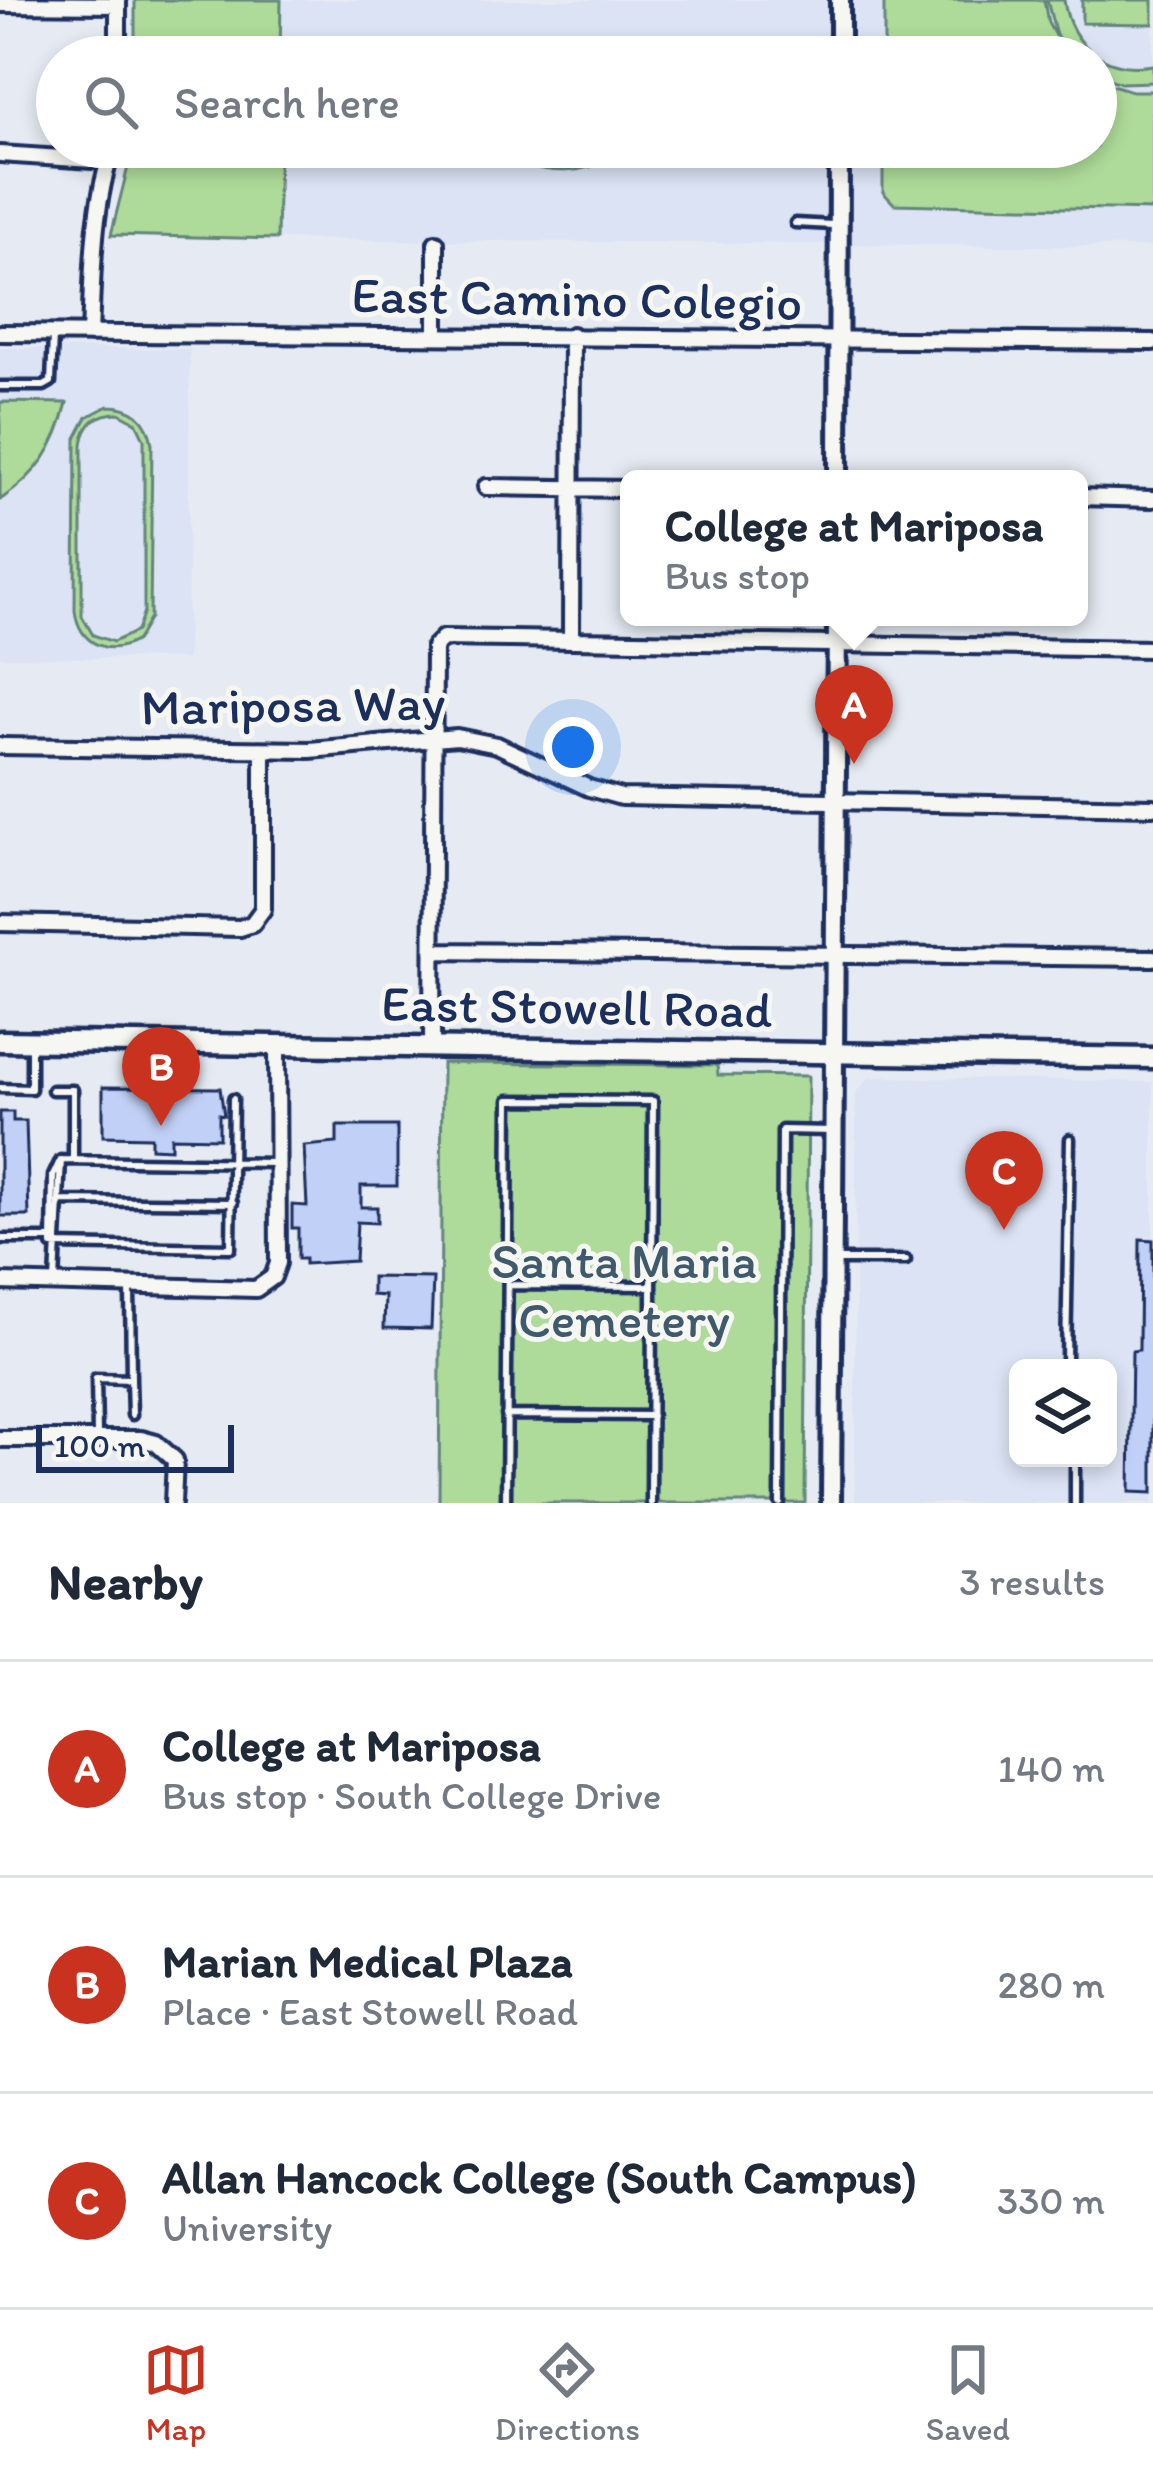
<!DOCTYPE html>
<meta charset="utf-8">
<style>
:root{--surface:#fff;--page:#f6f6f7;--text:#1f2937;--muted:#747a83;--line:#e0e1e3;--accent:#c8321e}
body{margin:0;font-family:Itim,sans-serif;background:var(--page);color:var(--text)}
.controls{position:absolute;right:36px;bottom:36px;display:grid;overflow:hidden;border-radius:18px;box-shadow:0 6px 18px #0003}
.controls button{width:108px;height:108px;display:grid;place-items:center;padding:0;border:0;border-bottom:3px solid var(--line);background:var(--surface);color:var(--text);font:60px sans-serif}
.scale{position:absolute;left:36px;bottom:30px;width:198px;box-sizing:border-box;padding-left:12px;border:6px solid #1b2f5e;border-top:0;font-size:33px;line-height:42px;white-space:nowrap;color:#1b2f5e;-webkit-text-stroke:9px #f6f6f2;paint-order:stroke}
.you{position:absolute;left:573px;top:747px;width:42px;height:42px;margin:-30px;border:9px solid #fff;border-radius:50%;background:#1a73e8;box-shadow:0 0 0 18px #1a73e833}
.badge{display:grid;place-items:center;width:78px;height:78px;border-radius:50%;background:var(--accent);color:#fff;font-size:39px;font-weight:700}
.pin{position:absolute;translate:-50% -99px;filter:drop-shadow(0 3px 6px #0008)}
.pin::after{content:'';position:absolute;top:63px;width:42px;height:36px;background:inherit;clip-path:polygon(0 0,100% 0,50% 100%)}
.popup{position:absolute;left:620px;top:470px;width:468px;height:156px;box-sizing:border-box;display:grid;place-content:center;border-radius:18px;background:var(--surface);filter:drop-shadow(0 3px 9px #0005);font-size:39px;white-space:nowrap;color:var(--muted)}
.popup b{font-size:45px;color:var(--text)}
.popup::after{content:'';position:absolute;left:50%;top:100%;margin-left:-24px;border:24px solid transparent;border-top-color:var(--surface)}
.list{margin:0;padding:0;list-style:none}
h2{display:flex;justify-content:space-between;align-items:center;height:156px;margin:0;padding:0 48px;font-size:51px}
h2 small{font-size:39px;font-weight:400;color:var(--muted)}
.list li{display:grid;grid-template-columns:78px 1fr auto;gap:36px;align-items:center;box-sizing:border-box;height:216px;padding:0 48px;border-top:3px solid var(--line)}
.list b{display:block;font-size:45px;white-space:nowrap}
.list p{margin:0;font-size:39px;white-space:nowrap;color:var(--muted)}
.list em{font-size:39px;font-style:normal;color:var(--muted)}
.icon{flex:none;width:66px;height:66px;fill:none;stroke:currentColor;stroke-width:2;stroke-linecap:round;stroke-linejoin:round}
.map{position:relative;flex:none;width:1153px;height:1503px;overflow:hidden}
.search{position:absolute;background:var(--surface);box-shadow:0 6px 18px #0003;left:36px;right:36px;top:36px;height:132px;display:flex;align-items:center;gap:30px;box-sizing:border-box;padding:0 42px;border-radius:66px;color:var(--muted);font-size:45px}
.sheet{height:804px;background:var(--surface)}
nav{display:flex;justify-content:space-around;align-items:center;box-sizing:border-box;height:168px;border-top:3px solid var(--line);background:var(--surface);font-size:33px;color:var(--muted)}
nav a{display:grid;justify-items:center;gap:6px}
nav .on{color:var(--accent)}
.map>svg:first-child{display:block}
.built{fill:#dbe3f4;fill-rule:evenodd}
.green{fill:#aedb99;stroke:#64857c;stroke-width:3;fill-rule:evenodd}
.building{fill:#c1d0f6;stroke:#1b2f5e;stroke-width:3}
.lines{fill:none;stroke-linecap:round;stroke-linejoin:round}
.service-casing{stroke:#1b2f5e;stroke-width:15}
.minor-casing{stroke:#1b2f5e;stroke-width:22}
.tertiary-casing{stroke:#1b2f5e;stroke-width:26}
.secondary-casing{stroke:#1b2f5e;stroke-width:27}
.service{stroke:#f6f6f2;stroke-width:6}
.minor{stroke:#f6f6f2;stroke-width:14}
.tertiary{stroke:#f6f6f2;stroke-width:16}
.secondary{stroke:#f6f6f2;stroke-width:18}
.labels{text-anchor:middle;stroke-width:10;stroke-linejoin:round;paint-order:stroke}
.street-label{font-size:51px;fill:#1b2f5e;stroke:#f6f6f2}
.park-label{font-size:51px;fill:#405a6d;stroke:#f6f6f2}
</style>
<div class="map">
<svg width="1153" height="1503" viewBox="0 0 1153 1503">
<rect width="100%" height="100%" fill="#e6ebf3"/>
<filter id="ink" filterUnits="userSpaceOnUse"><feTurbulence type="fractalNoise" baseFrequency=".00833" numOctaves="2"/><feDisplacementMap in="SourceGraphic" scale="24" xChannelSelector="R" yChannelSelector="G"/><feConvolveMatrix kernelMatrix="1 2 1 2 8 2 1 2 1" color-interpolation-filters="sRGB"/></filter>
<g filter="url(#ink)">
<!-- built -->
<path class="built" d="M281 0H1153V247L277 239 279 147H1096V57H280Z
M0 348 190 349 187 659 0 657Z
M870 1077 1153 1082V1503H855L856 1092ZM1018 1368H1108V1458H1018Z"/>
<!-- green -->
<path class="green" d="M135 0H281L280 57H135Z
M884 0H1044L1048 23 1067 57H884Z
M1047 0H1064C1070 46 1107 73 1153 65V82L1121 83 1096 75V57H1072L1056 35Z
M1082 0H1153V24L1082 23Z
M533 39 647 41 650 57H523V47Z
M1096 80 1132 91H1153V210L894 204 883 192V147H1096Z
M133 147H279L277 239 111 235Z
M523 147H628C595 172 564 176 523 165Z
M0 402 67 403C56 448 38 474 0 500Z
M108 406C133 406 148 419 152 444L150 618 137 640C109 657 80 645 75 611L76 438 87 417ZM119 413 136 422 144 439V611L137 631 113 642 93 635 82 616V444C85 423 98 413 119 413Z
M442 1063 717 1065 718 1075 808 1076 805 1503H439Z"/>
<!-- building -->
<path class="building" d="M103 1087 220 1088 224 1115 219 1114V1138L171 1137V1149L151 1148V1137L103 1136Z
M0 1112H13V1121H26L29 1216H0Z
M337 1126H397V1186H361V1207H377V1223L357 1222 355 1261 305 1264V1259H298V1228H292V1205L307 1206 304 1146 337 1143Z
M1140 1239 1153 1240V1493L1130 1492 1132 1351 1139 1350Z
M372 1277 433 1278 431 1329 384 1328 385 1296 372 1295Z"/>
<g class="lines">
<!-- service casing -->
<g class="service-casing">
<path id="service" d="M795 223 833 225
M0 386H44L51 382 53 336
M0 1088 31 1089V1046
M52 1090H73V1160
M1070 1139 1066 1360 1070 1368
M61 1160 274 1163
M60 1201 233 1203
M0 1239H52
M52 1244 53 1176 59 1163
M52 1245 231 1248 233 1099
M838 1260H906
M55 1281 61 1160
M508 1285 652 1286
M131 1379 132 1415
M506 1415 652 1416
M97 1435 96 1378 131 1379 130 1286
M506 1503 509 1100 653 1101 651 1503
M780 1503 782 1130 832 1131
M1075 1503V1458"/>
</g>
<!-- minor casing -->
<g class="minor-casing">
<path id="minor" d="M0 4 118 5
M118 57V0
M0 154 108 161
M436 243V335
M0 333 1153 342
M90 334C93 270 92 208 113 147
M486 487 629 489
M1079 497 1153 499
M571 640 572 335
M0 746 310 750 457 737 497 745 589 788 621 797 1153 807
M0 923 240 928 252 924 263 909V750
M433 951 1153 958
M432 1045 434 647 443 638 1153 649
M0 1282 256 1289 273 1277 278 1263 277 1045
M0 1439H141L156 1443 175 1460 173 1503"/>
</g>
<!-- tertiary casing -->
<g class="tertiary-casing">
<path id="tertiary" d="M840 57V0
M838 479 839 147
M831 1503 837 617"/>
</g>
<!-- secondary casing -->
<g class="secondary-casing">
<path id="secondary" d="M0 1041 1153 1058"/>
</g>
<!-- service -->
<use href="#service" class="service"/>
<!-- minor -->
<use href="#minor" class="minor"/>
<!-- tertiary -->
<use href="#tertiary" class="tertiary"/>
<!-- secondary -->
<use href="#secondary" class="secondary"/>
</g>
</g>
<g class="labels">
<!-- street labels -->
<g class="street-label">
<text transform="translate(577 298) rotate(1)" y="18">East Camino Colegio</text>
<text transform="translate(293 704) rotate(-1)" y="18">Mariposa Way</text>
<text transform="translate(577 1006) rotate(1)" y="18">East Stowell Road</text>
</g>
<!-- park labels -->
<g class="park-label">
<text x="624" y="1278">Santa Maria<tspan x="624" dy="59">Cemetery</tspan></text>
</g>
</g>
</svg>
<div class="controls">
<button><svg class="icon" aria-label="layers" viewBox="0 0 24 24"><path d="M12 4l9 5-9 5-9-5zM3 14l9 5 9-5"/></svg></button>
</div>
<div class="scale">100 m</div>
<div class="you"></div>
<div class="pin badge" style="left:854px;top:764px">A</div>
<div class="popup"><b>College at Mariposa</b>Bus stop</div>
<div class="pin badge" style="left:161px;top:1126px">B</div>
<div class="pin badge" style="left:1004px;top:1230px">C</div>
<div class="search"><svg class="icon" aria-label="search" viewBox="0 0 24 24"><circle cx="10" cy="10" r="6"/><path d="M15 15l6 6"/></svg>Search here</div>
</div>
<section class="sheet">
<h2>Nearby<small>3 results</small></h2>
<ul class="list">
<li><span class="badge">A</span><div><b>College at Mariposa</b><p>Bus stop · South College Drive</p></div><em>140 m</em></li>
<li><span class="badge">B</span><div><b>Marian Medical Plaza</b><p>Place · East Stowell Road</p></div><em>280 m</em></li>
<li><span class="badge">C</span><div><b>Allan Hancock College (South Campus)</b><p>University</p></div><em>330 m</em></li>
</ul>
</section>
<nav>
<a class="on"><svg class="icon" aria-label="map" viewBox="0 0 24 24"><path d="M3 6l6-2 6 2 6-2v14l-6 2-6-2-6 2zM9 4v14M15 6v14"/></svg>Map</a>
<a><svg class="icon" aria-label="directions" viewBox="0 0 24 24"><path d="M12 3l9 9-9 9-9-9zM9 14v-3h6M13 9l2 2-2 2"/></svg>Directions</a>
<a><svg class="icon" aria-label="saved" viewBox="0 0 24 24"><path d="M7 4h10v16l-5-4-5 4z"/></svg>Saved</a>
</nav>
